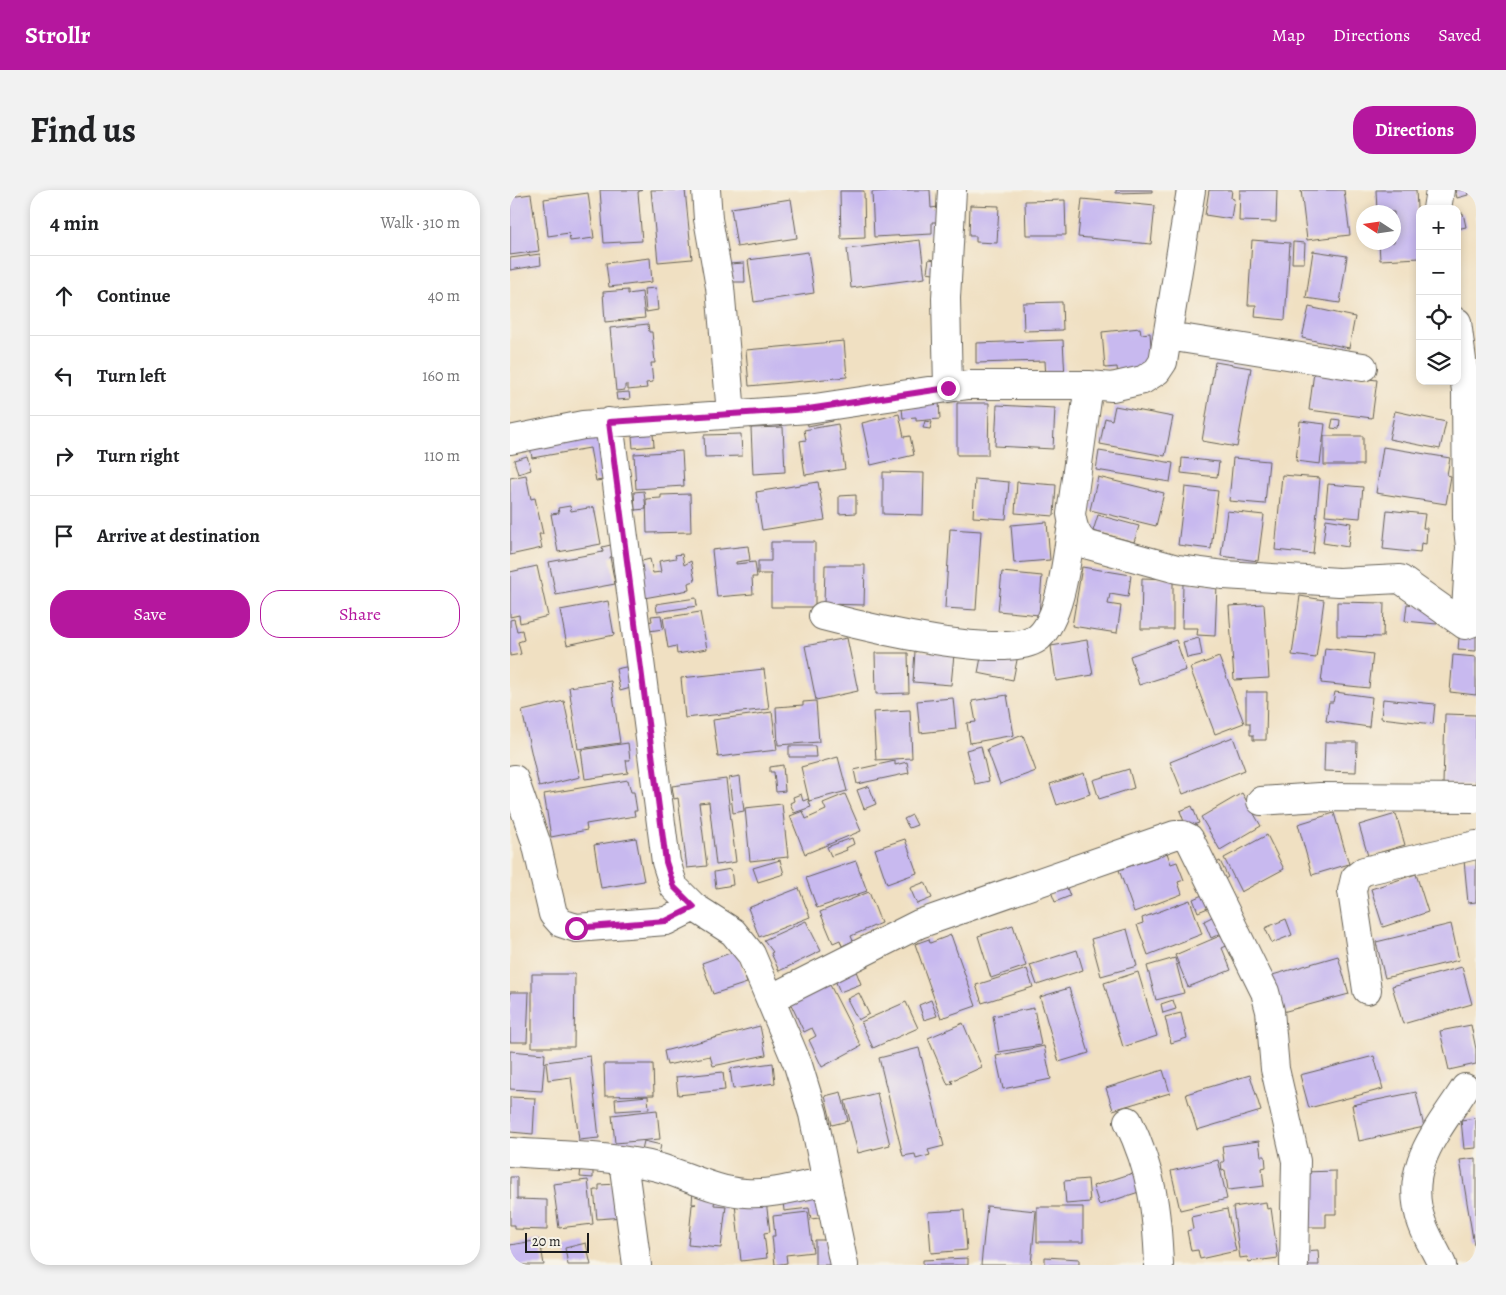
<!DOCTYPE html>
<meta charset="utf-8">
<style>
:root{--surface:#fff;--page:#f2f2f2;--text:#202124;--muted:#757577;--line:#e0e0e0;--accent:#b5179e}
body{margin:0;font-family:Alegreya,serif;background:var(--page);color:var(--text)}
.controls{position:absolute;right:15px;top:15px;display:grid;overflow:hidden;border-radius:10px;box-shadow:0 2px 8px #0003}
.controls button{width:45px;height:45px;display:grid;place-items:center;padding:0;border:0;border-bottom:1px solid var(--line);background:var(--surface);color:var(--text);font:25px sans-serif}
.compass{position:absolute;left:846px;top:15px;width:45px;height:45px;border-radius:50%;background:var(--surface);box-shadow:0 2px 8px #0003;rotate:282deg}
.scale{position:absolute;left:15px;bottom:12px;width:64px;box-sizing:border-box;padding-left:5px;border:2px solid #1c1c1c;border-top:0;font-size:14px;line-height:18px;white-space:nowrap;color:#1c1c1c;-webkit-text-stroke:4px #f7f3e8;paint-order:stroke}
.stop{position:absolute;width:15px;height:15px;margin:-11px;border:4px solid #b5179e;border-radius:50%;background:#fff}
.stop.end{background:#b5179e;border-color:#fff;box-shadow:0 1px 5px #0008}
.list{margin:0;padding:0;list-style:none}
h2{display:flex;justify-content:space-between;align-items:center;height:65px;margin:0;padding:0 20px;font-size:21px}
h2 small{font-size:16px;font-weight:400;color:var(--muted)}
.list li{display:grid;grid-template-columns:32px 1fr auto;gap:15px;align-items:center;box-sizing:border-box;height:80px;padding:0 20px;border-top:1px solid var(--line)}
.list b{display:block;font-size:19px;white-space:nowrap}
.list em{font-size:16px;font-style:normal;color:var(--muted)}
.actions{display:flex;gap:10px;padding:15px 20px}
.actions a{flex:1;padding:11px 0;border:1px solid var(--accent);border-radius:20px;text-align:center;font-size:18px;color:var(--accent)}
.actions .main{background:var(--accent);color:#fff}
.icon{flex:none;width:28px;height:28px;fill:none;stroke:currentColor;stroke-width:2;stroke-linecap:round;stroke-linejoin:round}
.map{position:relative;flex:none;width:966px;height:1075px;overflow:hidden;border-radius:20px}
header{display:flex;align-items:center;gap:30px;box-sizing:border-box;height:70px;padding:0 25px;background:var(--accent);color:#fff}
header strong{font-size:24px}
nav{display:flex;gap:28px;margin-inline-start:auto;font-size:18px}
.intro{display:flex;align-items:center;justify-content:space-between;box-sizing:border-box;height:120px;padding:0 30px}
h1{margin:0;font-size:35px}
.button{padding:12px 22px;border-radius:20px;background:var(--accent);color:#fff;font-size:18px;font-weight:700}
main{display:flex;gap:30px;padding:0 30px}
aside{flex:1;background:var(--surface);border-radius:20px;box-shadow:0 2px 8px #0003}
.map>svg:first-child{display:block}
.building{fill:#c8b9ef}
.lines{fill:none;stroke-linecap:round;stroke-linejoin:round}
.minor-casing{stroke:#666156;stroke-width:30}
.minor{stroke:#fff;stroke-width:28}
.route{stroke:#b5179e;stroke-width:6}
</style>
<header>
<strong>Strollr</strong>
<nav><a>Map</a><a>Directions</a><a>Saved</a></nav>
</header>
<div class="intro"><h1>Find us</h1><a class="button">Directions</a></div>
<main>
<aside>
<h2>4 min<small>Walk · 310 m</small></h2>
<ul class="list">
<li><svg class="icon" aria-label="ahead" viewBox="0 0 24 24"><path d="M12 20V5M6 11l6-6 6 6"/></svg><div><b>Continue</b></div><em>40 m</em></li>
<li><svg class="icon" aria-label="left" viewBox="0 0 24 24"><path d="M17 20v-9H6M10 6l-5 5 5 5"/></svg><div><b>Turn left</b></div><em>160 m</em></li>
<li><svg class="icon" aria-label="right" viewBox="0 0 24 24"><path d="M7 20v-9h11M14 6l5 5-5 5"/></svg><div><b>Turn right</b></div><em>110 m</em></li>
<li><svg class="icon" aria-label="arrive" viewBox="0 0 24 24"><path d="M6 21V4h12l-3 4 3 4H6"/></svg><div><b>Arrive at destination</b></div></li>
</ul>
<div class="actions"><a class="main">Save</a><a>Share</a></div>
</aside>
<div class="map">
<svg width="966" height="1075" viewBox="0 0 966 1075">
<rect width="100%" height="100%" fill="#f7f3e8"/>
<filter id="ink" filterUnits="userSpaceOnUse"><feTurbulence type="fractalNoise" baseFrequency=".02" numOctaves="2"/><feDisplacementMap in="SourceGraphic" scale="10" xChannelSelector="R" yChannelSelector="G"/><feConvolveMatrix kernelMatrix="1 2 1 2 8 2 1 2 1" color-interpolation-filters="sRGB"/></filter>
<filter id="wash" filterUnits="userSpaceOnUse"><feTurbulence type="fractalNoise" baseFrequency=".0096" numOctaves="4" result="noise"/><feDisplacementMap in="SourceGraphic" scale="20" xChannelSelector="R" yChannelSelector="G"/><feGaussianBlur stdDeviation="1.12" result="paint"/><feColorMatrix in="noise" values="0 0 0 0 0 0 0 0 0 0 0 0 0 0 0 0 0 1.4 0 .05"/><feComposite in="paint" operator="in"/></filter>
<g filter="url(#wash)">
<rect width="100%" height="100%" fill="#f0e0c2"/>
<g id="blocks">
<!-- building -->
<path class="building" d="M90 0H132L128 2 132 51 94 53Z
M141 0H175L182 69 148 72Z
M401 0H420L421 18 428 17 429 32H422V44L364 47 362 2Z
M606 0H642V2L606 3Z
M699 0H722L721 8 724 9 721 29 695 25Z
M730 0H767L766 32 729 31Z
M791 0H834L840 45 797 50Z
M866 0H906L910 68 870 70 869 52H884V22H867Z
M945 0H957L958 5 947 8Z
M330 1H354L355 48 331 49Z
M78 3 84 48 60 51 59 43 38 46 34 9Z
M21 4 29 61 0 65V7Z
M281 9 287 48 227 57 221 18Z
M572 9 645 16 641 54 568 47Z
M555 10 556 45H516L515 11Z
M460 15 489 16 487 53 466 52V46H459Z
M953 23 956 37 947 39V24Z
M410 50 415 88 341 98 337 59Z
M742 50 780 53 775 130 745 127 746 115H738Z
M783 52 795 53 794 73H782Z
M803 61 837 66 830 113 796 108Z
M298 62 304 103 244 112 238 70Z
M30 64 31 75 0 80V68Z
M140 68 142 92 99 97 96 73Z
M419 69 431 71 429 84 417 82Z
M234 73 235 92H220L219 74Z
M146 98 148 120 136 122 134 99Z
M118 100V104L132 102 135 128 95 132 93 102Z
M552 112 553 140 514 141 513 113Z
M799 117 845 127 839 158 792 148Z
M138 134 139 142H142L145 173H141L143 192 136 193 137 198 118 200V195H115V200L106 201 100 138Z
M630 138 631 144 640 143 643 182 608 186 607 177 595 178 592 142Z
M553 150 555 188 536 189 535 171 466 173V153Z
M334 151 337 187 239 196 236 160Z
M705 172 741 178 727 257 692 251Z
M804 182 867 190 862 228 799 220Z
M119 202 120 209 107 210 106 203Z
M429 211 430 229 406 231V227L393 228 392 218 406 217 405 212Z
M447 213H479L478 265H447Z
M487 215 545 218 543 259 485 256Z
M605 216 663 227 655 266 590 254 595 228 602 230Z
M321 218 323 231 298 236 296 223Z
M885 221 936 232 930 259 879 249Z
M389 224 394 247 400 246 404 265 361 275 352 233Z
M823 229 830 230 829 239 821 238Z
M415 231 422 232 420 239 413 238Z
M790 231 815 234 810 274 786 271Z
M328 234 335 279 295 285 290 251 296 250 294 240Z
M273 237 275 282 243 284 241 238Z
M143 244 144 256 123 258 122 246Z
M231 244 232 266 195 267 194 245Z
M90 245 100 289 86 291 80 258 22 268 20 256Z
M814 246H853V275H814Z
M873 257 940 268 937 285 941 286 936 314 866 303Z
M172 261 174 296 126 299 124 264Z
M589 261 663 273 660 292 586 280Z
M17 266 21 280 8 284 4 270Z
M672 268 709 272 707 287 671 283Z
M723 268 759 271 755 314 719 311Z
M373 282 414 283 413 325 373 324Z
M16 285 21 309 25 308 33 344H29L32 358 0 365V288Z
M772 285 810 288 803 364 765 360Z
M588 287 654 303 646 336 580 320Z
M465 289 499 292 496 329 463 327Z
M308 292 315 330 252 340 246 302Z
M507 292 546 295 544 326 505 323Z
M818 294 853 297 850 328 815 325Z
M675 297 708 301 701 359 668 355Z
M134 301 136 319 125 320 124 302Z
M180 304 181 342 137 343 136 309 151 308V305Z
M346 305V323L329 324V306Z
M60 316 61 321 84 317 91 354 48 362 41 324 49 323 48 318Z
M877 320 915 324 913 338H917L916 354 911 353 910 363 873 359Z
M717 321 754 325 748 371 711 366Z
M588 325 629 336 624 352 583 341Z
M816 329 841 333 838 357 813 353Z
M537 332 540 370 504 373 501 335Z
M440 339 471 341 466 420 435 418Z
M261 352H305V417H261V384H248V371H261Z
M105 354 108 366 100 367 105 394 46 405 39 372 93 362 92 357Z
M238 356 240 370 226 372V374L245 372 247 387H242L243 404 207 407 202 360Z
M172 364 174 375 181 371 185 391 178 393 179 400 134 408 128 372 140 369 143 383 151 382 149 371 166 368 165 365Z
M315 375H355L354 415 314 414Z
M27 376 38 426 10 433 9 425 0 427V382Z
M572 377 621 385 618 407 600 404 598 414 611 416 607 443 562 436Z
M492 382 532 386 529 425 488 421Z
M632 388 663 389V439H631Z
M673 394 707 395 705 446 687 445 688 438H672Z
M790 406 814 410 806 468 782 465Z
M186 408 187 416 147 422 146 414Z
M98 411 104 445 57 455 50 420Z
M827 412 874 413 873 447 827 446Z
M754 414 759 488 724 490 719 416Z
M897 414 929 418 927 434 895 431Z
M190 422 197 459 167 464 166 456 158 458 153 428Z
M951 424 966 425V461L948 460Z
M151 425 153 439 139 441 138 432 142 431 141 426Z
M4 429 7 441 12 440 14 450 8 452 11 464 0 466V430Z
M337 448 348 501 306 510 295 456Z
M689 448 692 465 677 468 673 452Z
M577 450 583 485 546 491 541 456Z
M666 450 676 480 629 495 620 466Z
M473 457 508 465 503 490 468 483Z
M815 458 863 464 859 498 811 493Z
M405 461 444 464 441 495 403 492Z
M365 463H398L399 503 366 504Z
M943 465 966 467V505L940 502Z
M709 467 734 533 705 544 680 478Z
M120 476 124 497 110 501 106 479Z
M254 479 259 519 175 528 171 488Z
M101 491 110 553 68 559 59 497Z
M736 502H757L756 550H743V545H740V533H736Z
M825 502 862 507 859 537 816 531 819 512H823Z
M497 505 504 545 460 553 457 533 466 532 462 511Z
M443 508 446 539 410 543 407 511Z
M873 509 925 514 923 534 871 528Z
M54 511 70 587 29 597 12 521Z
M306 511 309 552 268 555 266 517 293 515V512Z
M400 520 402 568 366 570 363 522Z
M262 522 267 560 208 567 203 530Z
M935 524 966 525V595L933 594Z
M513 545 526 581 490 594 477 559Z
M723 547 735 580 673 604 660 572Z
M815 552H847L846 582 814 581Z
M118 553 120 570H116L118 583 75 589 71 560Z
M279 556H305L306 567H279Z
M471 556 479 591 465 594 456 560Z
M328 567 337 601 299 611 291 577Z
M385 571V575L397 572 399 583 347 594 344 580Z
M273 575 275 601 266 602 264 582H260V577Z
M619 579 624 598 589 609 583 590Z
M574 583 580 604 547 615 540 594Z
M230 586 234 621 223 623 219 588Z
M216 589 226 672 206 675 199 612 189 613 197 676 177 678 168 608 164 609 162 596Z
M118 590 121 602H124L127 621H124L125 626 76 634 77 640 41 647 34 604Z
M359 596 366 614 354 619 347 600Z
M732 603 751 636 710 660 691 627Z
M291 604 293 611 298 609 301 617 284 623 280 613 284 611 283 607Z
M335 604 351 641 295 664 280 626 293 621 296 629 316 620 313 613Z
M272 614 278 667 240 671 235 618Z
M682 616 689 633 676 637 670 621Z
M824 623 839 674 802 685 788 634Z
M886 624 895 655 858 666 849 635Z
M402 625 407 635 399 638 394 629Z
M757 645 774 679 731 702 714 668Z
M126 648 134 691 91 698 84 655Z
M342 648 344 654 336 658 337 660 321 666 317 657Z
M395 649 407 683 377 694 365 659Z
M657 663 661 674 667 672 674 690 668 692 672 704 624 722 609 680Z
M966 669V712L958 713 954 670Z
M270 670 274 684 248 692 243 678Z
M346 671 357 701 307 718 296 688Z
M710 671 718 687 710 692 702 675Z
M221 679 223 695 206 698 204 682Z
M906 684 918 722 873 737 861 699Z
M415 692 422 708 407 714 400 698Z
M555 693 560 706 545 712 540 699Z
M289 698 300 727 249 747 238 718Z
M359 702 371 733 341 746 343 751 332 756 330 750 323 753 310 722Z
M697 703 703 716 688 722 683 709Z
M680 710 692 744 638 765 627 735 633 733 632 728Z
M706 725 714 742 701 748 694 731Z
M776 729 782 745 762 753 755 738Z
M296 731 311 761 269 781 261 763 263 762 254 750Z
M941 734 949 770 875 788 866 752Z
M503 735 516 776 481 788 468 746Z
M617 739 627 776 591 786 581 749Z
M719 742 723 753 712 758 721 780 678 797 665 765Z
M441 745 466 816 431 828 405 754 419 749 420 753Z
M567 760 573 780 527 795 520 775Z
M226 761 237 793 203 804 192 773Z
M828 766 839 804 769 823 759 786Z
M665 768 674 803 646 810 637 776Z
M344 776 351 794 330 802 323 785Z
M952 777 962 814 893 834 882 796Z
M517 779 523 797 472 813 466 795Z
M628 782 647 846 613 857 594 793Z
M22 784H65L64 857H22Z
M316 792 318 796 320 795 351 856 312 877 299 850 306 846 302 838 294 842 278 808Z
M559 798 579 863 549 872 530 807Z
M0 802H19L17 852H0Z
M349 803 359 824 348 830 337 809Z
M421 810 427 826 414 830 409 815Z
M663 810 666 819 653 823 651 814Z
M396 812 408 838 363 858 351 832Z
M524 818 531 855 489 862 483 826Z
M671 823 677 848 661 853 655 827Z
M453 833 472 877 441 891 443 893 438 895 418 848Z
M961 835 966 859V874L939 880 930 841Z
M250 836 256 865 203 876 200 866 157 875 154 861Z
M534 856 541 889 493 899 486 866Z
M409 858 434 956 418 960 420 965 406 969 405 964 393 966 369 868Z
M0 861 35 864 32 901 0 899Z
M80 866 89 948 69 950 61 887 38 890 36 872Z
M864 866 873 899 799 918 790 885Z
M263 873 265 893 223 899 220 879Z
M94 874H143L144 905 95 906Z
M653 880 660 903 603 920 596 898Z
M213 882 215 900 168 905 166 887Z
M740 885 751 921 687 940 676 904Z
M331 902 338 931 322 935 315 906Z
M906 902 914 937 849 951 842 915Z
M367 903 380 955 348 963 335 911Z
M138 906 139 919 106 921 105 909Z
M0 907 25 908 23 944 0 942Z
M147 920 150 949 105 953 102 925Z
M966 928V958L954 959 951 930Z
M134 951 151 955 148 968 131 964Z
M749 951 751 966H755L756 977 752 978 754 996 718 1000 715 980 712 981 711 972H714L712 956Z
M966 968V1055H964L950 970Z
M708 970 717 1009 670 1020 661 981Z
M71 977 83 978V988L70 987Z
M826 981V1024H816V1037H794L793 982Z
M626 982 632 1001 589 1015 583 996Z
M0 987H7V1009L37 1010V1040L4 1039V1035H0Z
M578 989 580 1012 556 1014 554 991Z
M78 990 83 1034 49 1038 43 994Z
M107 994 113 1027 87 1029 84 1000H89V995Z
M183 1000 206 1002 204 1015 216 1016 211 1058 178 1055 182 1015 186 1014H182Z
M314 1005 317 1027 301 1029 299 1018 274 1021 273 1011Z
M256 1011 260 1042 254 1043 257 1068 231 1071 225 1014Z
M756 1012 757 1019 761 1018 768 1068 738 1072 737 1067 730 1068 723 1017Z
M477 1016 526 1021 521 1075H471Z
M527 1017H573V1052H527Z
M717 1019 726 1061 690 1069 688 1060 681 1061 677 1041 683 1039 681 1027Z
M454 1020 457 1060 421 1063 418 1022Z
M298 1022 303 1062 276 1065 277 1073 265 1075 262 1046H265L263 1026Z
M30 1050 34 1075H1L0 1055Z
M305 1050H319L318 1068H321V1075H305Z
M76 1053 81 1075H58L55 1058Z
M808 1060 809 1075H793V1061Z
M535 1067 569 1069V1075H535Z
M458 1068V1075H413V1070Z"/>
</g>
</g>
<g filter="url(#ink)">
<use href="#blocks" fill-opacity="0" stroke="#666156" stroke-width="1"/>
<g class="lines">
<!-- minor casing -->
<g class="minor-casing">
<path id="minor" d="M196 0 198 29 210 97 221 224
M927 19 930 0
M947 132 956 201 957 328 960 357 955 435
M658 146 853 177
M579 195 561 324C563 336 565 345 575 354L667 379 714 385 829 392 890 389 955 435 966 431
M438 198 436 108 442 0
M99 232 156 672 164 697 184 717 223 742 241 764 288 875 303 924 334 1075
M0 250 73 235 298 219 458 195H579L602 197 633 190 647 181 653 172 681 0
M313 426C351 436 500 473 529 447 552 426 557 365 562 335
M4 589 26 652 43 724 51 733 66 738 156 731 184 717
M751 611 810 607 966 608
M857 800 842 701 845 688 854 681 966 655
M260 809 409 734 665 645H673L679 648 755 802 760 821 765 879 786 971 784 1075
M618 931C642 981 647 1020 649 1075
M0 962C49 966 100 965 147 977 176 985 204 1001 235 1003 261 1005 291 996 317 991
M113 971 127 1075
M932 1075C926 1061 917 1048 912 1033 892 978 927 942 955 898"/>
</g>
<!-- minor -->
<use href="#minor" class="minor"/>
</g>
</g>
<g class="lines" filter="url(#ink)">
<!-- route -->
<path class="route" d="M66 738 156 731 184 717 164 697 156 672 99 232 298 219 438 198"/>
</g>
</svg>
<div class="controls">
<button>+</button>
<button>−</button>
<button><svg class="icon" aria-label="locate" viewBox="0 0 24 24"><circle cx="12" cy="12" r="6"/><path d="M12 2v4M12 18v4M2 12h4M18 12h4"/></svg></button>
<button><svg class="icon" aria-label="layers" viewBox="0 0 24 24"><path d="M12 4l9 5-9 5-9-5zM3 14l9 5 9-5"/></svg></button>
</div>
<svg class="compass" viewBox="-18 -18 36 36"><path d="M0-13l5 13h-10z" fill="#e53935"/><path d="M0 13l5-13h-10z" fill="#757577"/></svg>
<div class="scale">20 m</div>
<div class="stop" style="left:66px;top:738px"></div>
<div class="stop end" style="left:438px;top:198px"></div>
</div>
</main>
